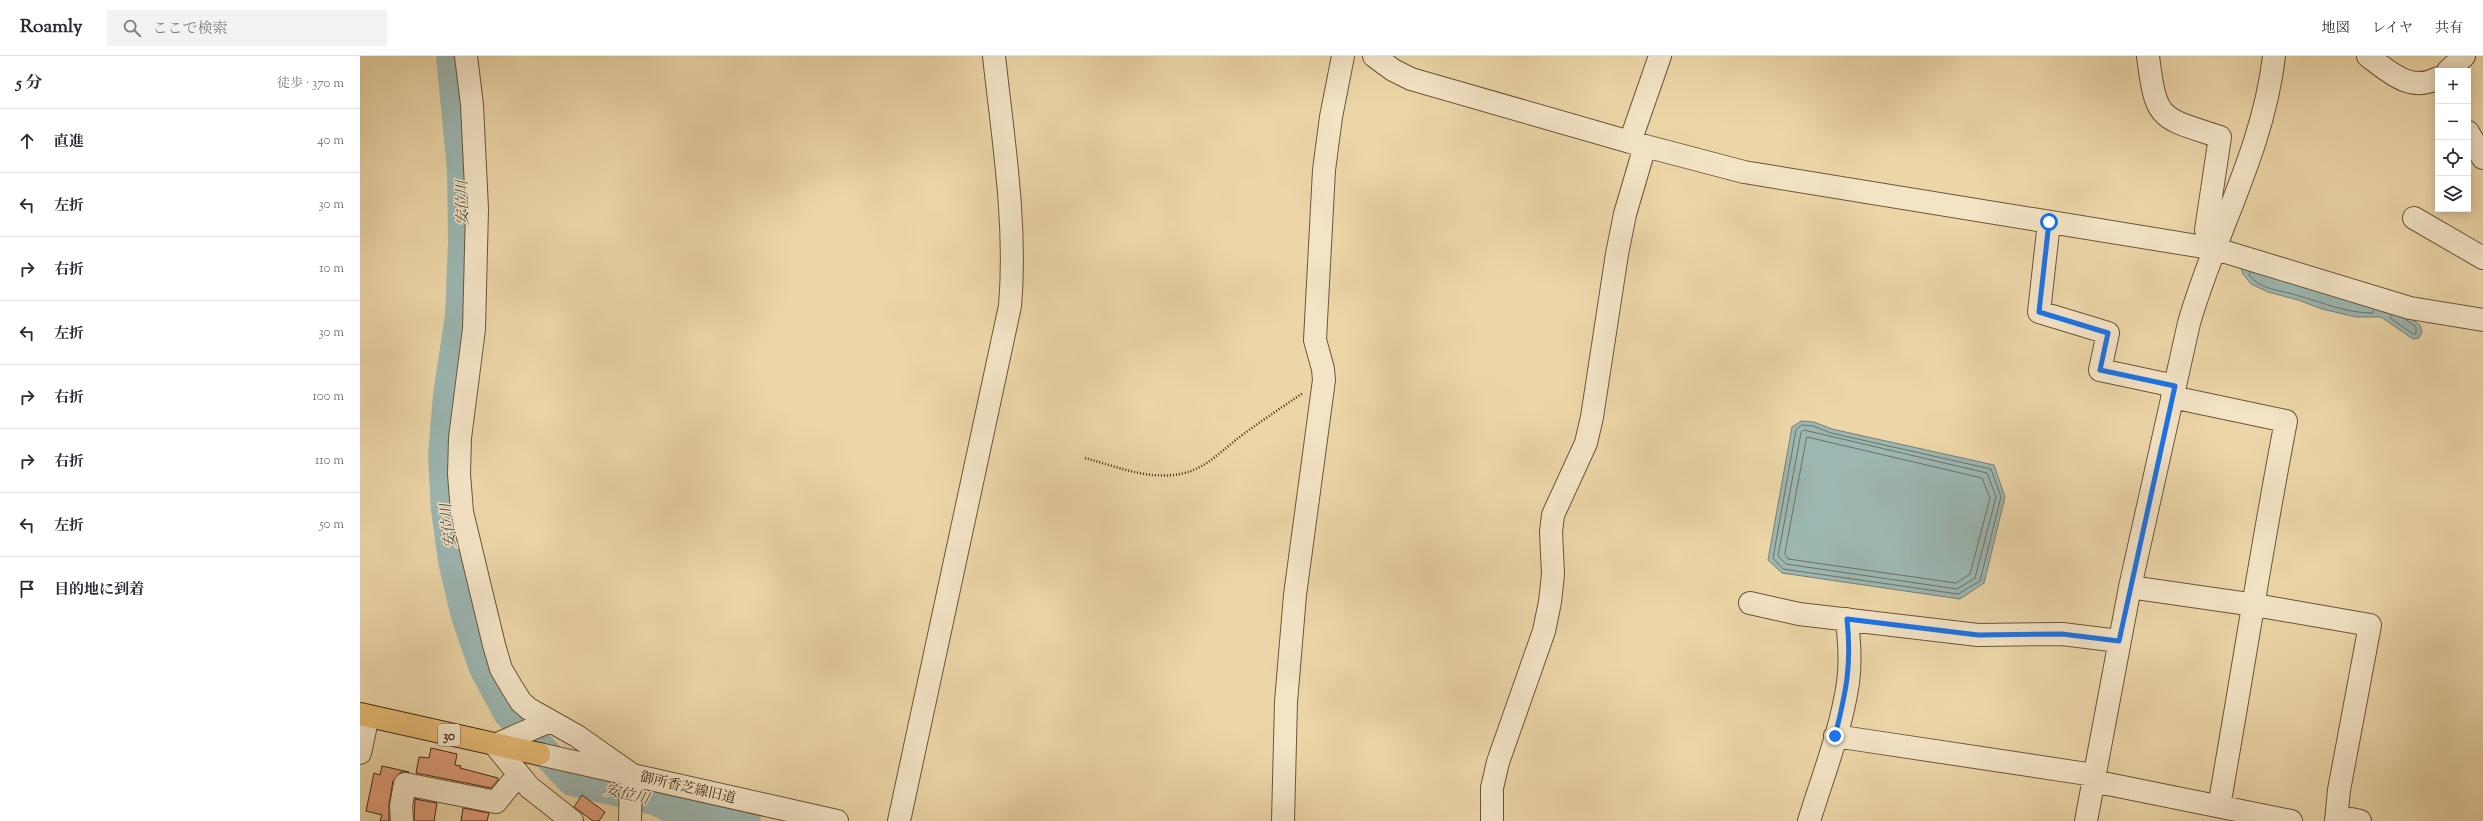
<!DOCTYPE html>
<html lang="ja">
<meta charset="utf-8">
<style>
:root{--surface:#fff;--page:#f2f2f3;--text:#2b2b33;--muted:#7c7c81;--line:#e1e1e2}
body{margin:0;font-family:"Sorts Mill Goudy","Noto Serif JP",serif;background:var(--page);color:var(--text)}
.controls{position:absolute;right:12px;top:12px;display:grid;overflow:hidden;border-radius:0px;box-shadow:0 2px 10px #0003}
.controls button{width:36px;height:36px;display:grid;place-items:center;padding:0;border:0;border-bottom:1px solid var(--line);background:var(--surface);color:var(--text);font:20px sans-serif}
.stop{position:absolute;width:12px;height:12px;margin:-9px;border:3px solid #1a73e8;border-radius:50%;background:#fff}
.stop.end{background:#1a73e8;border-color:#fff;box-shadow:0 1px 4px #0008}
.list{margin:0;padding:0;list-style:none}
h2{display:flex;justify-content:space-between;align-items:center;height:52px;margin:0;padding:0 16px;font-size:17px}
h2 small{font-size:13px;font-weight:400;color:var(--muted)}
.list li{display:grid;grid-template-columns:26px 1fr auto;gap:12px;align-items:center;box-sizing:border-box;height:64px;padding:0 16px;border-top:1px solid var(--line)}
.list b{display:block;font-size:15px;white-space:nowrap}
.list em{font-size:13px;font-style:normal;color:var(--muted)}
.icon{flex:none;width:22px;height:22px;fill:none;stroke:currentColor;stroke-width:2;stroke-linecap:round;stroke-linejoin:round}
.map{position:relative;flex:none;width:2123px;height:765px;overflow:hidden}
header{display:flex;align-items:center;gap:24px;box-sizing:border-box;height:56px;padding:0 20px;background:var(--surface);border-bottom:1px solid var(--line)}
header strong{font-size:19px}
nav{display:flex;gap:22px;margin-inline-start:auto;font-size:14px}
.search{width:280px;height:36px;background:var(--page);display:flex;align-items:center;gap:10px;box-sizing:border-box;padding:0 14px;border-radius:0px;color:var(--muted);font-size:15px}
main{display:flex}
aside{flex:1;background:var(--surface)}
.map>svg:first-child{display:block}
.water{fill:#9cb7b2;stroke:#777f74}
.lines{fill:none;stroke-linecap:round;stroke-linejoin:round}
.shore{stroke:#6e7064;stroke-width:1}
.river{stroke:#9cb7b2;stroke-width:30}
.building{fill:#e19e7a;stroke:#3f2a16}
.minor-casing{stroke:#6a553a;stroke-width:24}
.major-casing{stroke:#3f2a16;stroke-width:24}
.path{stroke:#3f2a16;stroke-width:2.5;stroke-dasharray:1 2;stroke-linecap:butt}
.minor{stroke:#f3e4c6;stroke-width:22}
.major{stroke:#e6bb74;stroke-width:22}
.route{stroke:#1a73e8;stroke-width:5}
.labels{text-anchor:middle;stroke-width:3;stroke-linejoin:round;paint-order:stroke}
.shield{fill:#f3e4c6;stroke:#75624b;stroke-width:1}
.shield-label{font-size:13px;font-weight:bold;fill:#3f2a16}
.street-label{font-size:14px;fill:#3f2a16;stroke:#f3e4c6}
.water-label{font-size:15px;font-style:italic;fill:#564d3d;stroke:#f3e4c6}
</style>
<header>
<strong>Roamly</strong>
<div class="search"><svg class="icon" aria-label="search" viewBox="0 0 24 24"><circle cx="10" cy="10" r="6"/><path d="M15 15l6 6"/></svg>ここで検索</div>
<nav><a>地図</a><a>レイヤ</a><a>共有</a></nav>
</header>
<main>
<aside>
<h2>5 分<small>徒歩 · 370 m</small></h2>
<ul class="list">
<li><svg class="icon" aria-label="ahead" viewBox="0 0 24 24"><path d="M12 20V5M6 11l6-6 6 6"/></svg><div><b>直進</b></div><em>40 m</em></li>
<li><svg class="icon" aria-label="left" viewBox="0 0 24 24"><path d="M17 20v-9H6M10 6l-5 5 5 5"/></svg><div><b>左折</b></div><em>30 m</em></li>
<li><svg class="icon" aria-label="right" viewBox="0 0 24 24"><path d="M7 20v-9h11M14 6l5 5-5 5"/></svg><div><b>右折</b></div><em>10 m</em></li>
<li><svg class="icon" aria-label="left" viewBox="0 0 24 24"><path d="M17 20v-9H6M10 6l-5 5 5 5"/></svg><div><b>左折</b></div><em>30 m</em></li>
<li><svg class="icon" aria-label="right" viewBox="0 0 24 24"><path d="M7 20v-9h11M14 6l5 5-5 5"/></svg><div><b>右折</b></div><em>100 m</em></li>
<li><svg class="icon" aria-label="right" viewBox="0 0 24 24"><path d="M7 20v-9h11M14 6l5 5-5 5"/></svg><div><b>右折</b></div><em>110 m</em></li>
<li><svg class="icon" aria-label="left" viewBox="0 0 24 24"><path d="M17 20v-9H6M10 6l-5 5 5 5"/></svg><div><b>左折</b></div><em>50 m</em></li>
<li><svg class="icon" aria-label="arrive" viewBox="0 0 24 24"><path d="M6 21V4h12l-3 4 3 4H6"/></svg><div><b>目的地に到着</b></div></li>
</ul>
</aside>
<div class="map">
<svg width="2123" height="765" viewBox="0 0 2123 765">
<rect width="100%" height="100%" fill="#ecd6a8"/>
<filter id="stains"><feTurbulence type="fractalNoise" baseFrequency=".005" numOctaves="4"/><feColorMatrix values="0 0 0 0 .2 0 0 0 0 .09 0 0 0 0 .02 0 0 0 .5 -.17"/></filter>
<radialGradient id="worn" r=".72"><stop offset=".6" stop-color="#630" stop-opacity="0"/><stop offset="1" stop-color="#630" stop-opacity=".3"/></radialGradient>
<!-- water -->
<path class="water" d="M1880 209 2046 259 2060 269 2062 276 2059 282 2053 283 2021 261H1996L1962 253 1938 244 1908 236 1891 228 1883 218Z
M1441 365 1454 366 1472 373 1634 409 1645 441 1624 527 1600 543 1422 517 1408 504 1432 371Z"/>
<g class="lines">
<!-- shore -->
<path class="shore" d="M1891 216 1889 219C1900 234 1922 234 1939 240 1965 247 1985 257 2013 257L2014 254
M2031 259 2030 262 2053 278H2056V271L2045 263
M1442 369 1453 370 1471 377 1631 413 1641 441 1620 525 1598 538 1423 513 1413 502 1436 374Z
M1444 374 1627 417 1636 441 1615 522 1597 533 1426 508 1418 500 1441 377Z
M1447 381 1622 422 1630 442 1610 518 1596 527 1428 503 1425 498Z"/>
<!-- river -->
<path class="river" d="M91 0 102 113 103 186 100 260 88 339 83 399 86 454 93 505 106 560 124 612 148 657 212 725 297 745 318 756 386 765"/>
</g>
<!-- building -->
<path class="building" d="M71 692 97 698 95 709 101 710 100 712 138 722V724L131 732 56 717 59 701 69 702Z
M22 710 49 716H41L33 725 29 748V765H20L22 759 6 755 14 717 20 719Z
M222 739 245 756 239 765H233L214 751Z
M55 743 77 747 74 765H54Z
M103 752 129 757 127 765H101Z"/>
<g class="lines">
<!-- minor casing -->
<g class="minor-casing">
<path id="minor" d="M106 0 112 49 117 153 114 273 100 382 99 418 102 456 134 589 141 613 151 630 161 646 169 653 217 680 271 718 270 765
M1014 0 1033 14 1051 23 1270 86 1384 116 1856 193 2050 252 2123 264
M1788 0C1796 66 1800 61 1860 81L1846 174 1856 193
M2008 0C2029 16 2051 37 2078 22
M2088 15 2104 0
M2108 76 2123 102
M1270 86 1300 0
M2054 162 2123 202
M1689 166 1679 256 1748 277 1740 314 1815 330
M1812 341 1926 365C1901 493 1882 622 1859 750
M1770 531 1895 549 2010 569 1979 734 1976 765
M1390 547 1439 558 1618 579 1702 578 1759 585
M190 665 135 689 169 731 212 765
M1475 680 1734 719
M0 697 8 660
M179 698 477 765
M1733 725 1931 765
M42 765 41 750 45 728 136 746 158 719
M539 765 650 250C657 167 643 83 634 0
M923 765 926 646 935 539 964 324 963 313 955 284 964 114 971 61 983 0
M1132 765V732L1138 706 1184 575 1190 546 1193 518 1191 476 1193 459 1226 387 1232 361 1257 198 1265 158 1285 90
M1449 765C1463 720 1481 674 1488 627 1491 605 1489 584 1487 563
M1726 765 1770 531 1829 267C1855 176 1903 96 1914 0
M1984 765 1991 763 2000 765"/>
</g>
<!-- major casing -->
<g class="major-casing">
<path id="major" d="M0 658 179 698"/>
</g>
<!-- path -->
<path class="path" d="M725 402C747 408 771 417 793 419 840 423 852 401 885 377 904 363 924 350 943 337"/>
<!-- minor -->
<use href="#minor" class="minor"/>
<!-- major -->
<use href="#major" class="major"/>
</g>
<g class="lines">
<!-- route -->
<path class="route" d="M1475 680C1486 636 1492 609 1487 563L1618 579 1702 578 1759 585 1815 330 1740 314 1748 277 1679 256 1689 166"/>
</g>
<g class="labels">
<!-- shield labels -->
<rect class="shield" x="78" y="668" width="22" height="22" rx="3"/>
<g class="shield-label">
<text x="89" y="684">30</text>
</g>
<!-- street labels -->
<g class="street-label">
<text transform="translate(328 731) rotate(13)" y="5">御所香芝線旧道</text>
</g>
<!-- water labels -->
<g class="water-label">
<text transform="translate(102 147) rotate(-91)" y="5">安位川</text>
<text transform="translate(88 470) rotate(-97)" y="5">安位川</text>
<text transform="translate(267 738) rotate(13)" y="5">安位川</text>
</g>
</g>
<rect width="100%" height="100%" filter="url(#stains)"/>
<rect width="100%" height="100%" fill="url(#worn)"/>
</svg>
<div class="controls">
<button>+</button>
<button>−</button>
<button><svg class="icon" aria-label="locate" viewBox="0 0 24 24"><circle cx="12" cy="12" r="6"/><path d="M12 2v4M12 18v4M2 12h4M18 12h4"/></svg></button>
<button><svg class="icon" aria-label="layers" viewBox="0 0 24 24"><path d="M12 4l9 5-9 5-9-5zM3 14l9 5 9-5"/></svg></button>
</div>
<div class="stop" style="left:1689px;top:166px"></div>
<div class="stop end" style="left:1475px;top:680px"></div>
</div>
</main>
